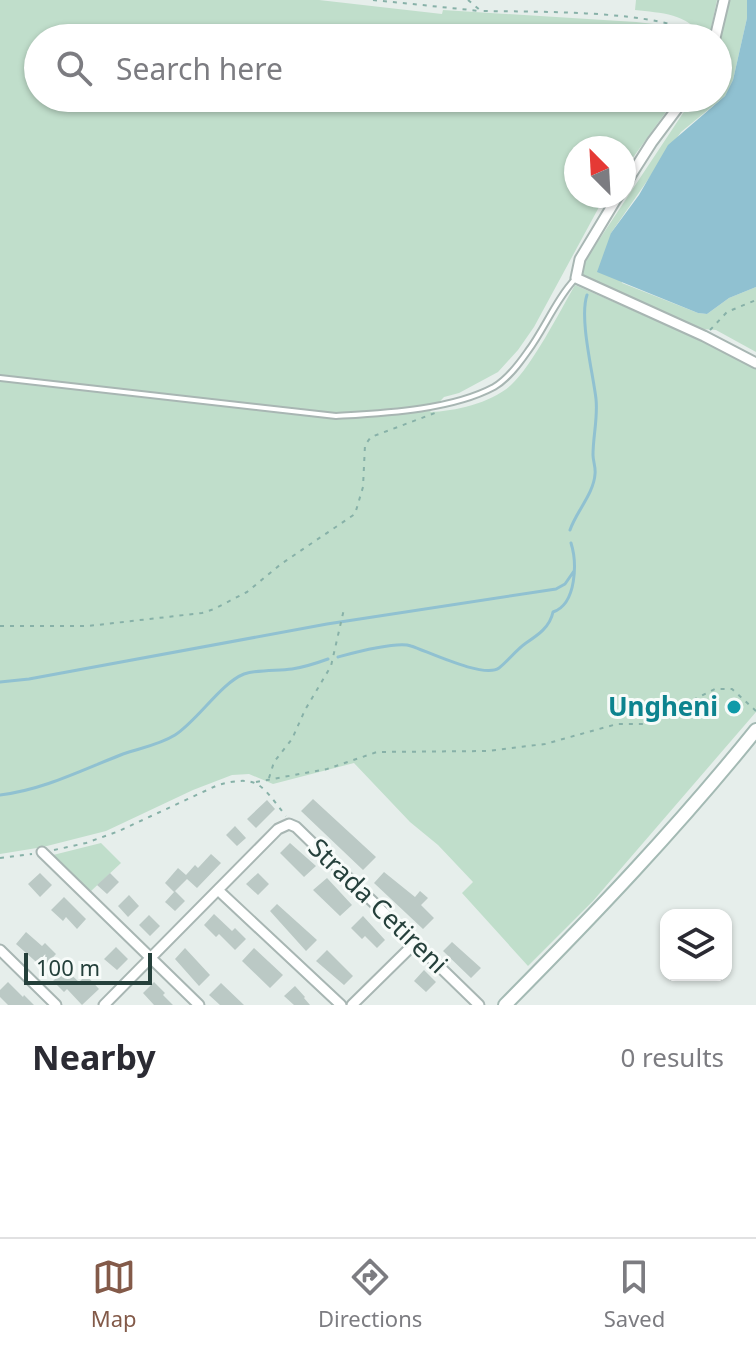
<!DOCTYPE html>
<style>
:root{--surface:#fff;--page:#f7f7f7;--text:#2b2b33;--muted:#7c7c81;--line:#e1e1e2;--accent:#835a49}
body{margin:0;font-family:"Noto Sans",sans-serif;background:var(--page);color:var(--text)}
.controls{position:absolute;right:24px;bottom:24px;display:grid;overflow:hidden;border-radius:16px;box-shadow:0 2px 6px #0004}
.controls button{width:72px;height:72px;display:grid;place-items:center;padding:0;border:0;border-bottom:2px solid var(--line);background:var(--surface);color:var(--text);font:40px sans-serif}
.compass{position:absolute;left:564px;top:136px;width:72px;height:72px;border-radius:50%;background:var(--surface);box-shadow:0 2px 6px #0004;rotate:336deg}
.scale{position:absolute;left:24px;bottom:20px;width:128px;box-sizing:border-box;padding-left:8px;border:4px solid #25403b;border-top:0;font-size:22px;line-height:28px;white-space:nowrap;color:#25403b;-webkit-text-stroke:6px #f7fbf9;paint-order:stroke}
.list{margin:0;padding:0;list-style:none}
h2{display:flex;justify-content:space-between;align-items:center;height:104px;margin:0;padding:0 32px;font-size:34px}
h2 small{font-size:26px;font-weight:400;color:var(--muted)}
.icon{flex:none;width:44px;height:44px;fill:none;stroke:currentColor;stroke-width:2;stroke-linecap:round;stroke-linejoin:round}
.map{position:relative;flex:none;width:756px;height:1005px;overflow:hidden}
.search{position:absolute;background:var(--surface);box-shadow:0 2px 6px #0004;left:24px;right:24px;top:24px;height:88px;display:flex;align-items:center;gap:20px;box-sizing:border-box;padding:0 28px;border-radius:44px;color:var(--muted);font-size:30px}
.sheet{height:232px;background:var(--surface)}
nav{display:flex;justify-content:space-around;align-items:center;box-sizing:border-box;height:112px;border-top:2px solid var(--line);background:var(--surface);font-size:22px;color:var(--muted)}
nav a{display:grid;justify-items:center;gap:4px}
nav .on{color:var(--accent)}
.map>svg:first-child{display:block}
.green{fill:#c0decb}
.water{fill:#90c1d1}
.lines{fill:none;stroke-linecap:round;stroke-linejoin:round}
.stream{stroke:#90c1d1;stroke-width:3}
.building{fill:#bbc9c5}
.service-casing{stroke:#a8b6b3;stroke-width:8}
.minor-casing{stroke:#a8b6b3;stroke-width:13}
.secondary-casing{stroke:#a4bab4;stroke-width:16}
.path{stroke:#87b1a8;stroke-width:2;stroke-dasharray:4 6;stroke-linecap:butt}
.service{stroke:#fff;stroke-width:4}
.minor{stroke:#fff;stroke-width:9}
.secondary{stroke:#fff;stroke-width:12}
.culture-dot{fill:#0f9aa8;stroke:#f7fbf9;stroke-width:3}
.labels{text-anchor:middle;stroke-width:6;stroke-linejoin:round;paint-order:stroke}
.culture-label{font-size:26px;font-weight:bold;fill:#0d838f;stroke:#f7fbf9;text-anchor:end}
.street-label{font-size:26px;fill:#25403b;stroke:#f7fbf9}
</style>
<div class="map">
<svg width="756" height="1005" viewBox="0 0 756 1005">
<rect width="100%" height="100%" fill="#e6eeeb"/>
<!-- green -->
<path class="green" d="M0 0H319L442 14 443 10 636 22 672 26 691 38H38V98H676L624 170V148H576V196H605L534 327 518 350 498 372 459 393 444 397 430 412C455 411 491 403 511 385 532 366 560 311 575 285L703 341 756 369V712L593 901 528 966 462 893 473 882 438 845 410 822 354 763 273 784 249 774 232 775 193 790 106 831 43 847 0 854Z
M636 0H717L709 38H703C688 13 661 13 635 10Z
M729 0H747V18L733 80 725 96 681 132 611 233 622 283 698 313 707 314 729 298 756 287V352L716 330 702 329 580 275 587 258 693 98H718V45Z
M101 843 121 863 91 891 53 855Z"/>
<!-- water -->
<path class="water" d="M747 0H756V287L729 298 707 314 698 313 597 272 611 233 639 195 668 145 725 96 733 80 747 18Z"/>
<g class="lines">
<!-- stream -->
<path class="stream" d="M570 530C576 512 594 493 595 474 596 468 593 461 593 455 593 436 598 418 596 399 593 373 579 318 587 295
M338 657C353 653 397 641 411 646 427 651 484 679 499 668 508 661 516 650 526 643 538 635 550 627 553 612 577 604 577 562 571 543
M0 682 29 679 327 624 556 589 565 584 574 571
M0 795C43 790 82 770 123 754 140 748 159 745 175 735 198 720 221 683 244 674 260 669 277 671 292 669 305 667 317 663 328 659"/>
</g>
<!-- building -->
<path class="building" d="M313 799 376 857 363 870 301 811Z
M267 800 275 809 256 828 247 819Z
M235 826 246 838 237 846 226 835Z
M290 843 316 866 304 877 280 853Z
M211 854 221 863 197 888 187 879 174 892 165 883 178 868 186 875 195 865 198 868Z
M384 872 415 897 420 891 428 898 421 905 434 918 423 929 374 883Z
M40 873 52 885 40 897 28 884Z
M110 873 119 882 107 894 97 885Z
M258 873 269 884 258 895 246 884Z
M327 878 352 905 340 916 313 890Z
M175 891 185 901 175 911 165 902Z
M129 895 139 906 128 917 118 906Z
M64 897 86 919 77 929 66 917 63 921 51 910Z
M277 904 317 940 306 951 270 911Z
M214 914 232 931 235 928 246 939 235 950 219 934 216 937 204 925Z
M149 915 160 926 150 936 139 925Z
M363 916 385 940 377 948 365 936 362 939 351 928Z
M26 932 42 946 45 943 56 954 43 968 16 944Z
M452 942 481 968 471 978 443 951Z
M116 947 128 959 117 970 104 959Z
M185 948 210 975 199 986 175 959Z
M254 948 283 975 270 988 242 961Z
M327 950 353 976 344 985 316 961Z
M65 969 79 982 86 975 99 989 82 1005 67 989 64 992 53 981Z
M424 970 436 982 426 992 414 981Z
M8 982 23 997 24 995 34 1005H8L0 997V990Z
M154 982 165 993 163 995 173 1005H154L143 993Z
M221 983 244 1005H220L209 995Z
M295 986 305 997 304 998 310 1005H294L284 996Z"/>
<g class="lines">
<!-- service casing -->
<g class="service-casing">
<path id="service" d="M0 378 336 416C385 413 451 410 494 387 508 379 519 364 528 351 545 328 556 299 576 278"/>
</g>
<!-- minor casing -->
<g class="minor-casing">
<path id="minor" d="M715 38 724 0
M624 186 652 142 685 98
M618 196 580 259 576 278 704 336 756 363
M42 852 199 1005
M218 890 341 1005
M0 950 56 1005
M104 1005 278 829 289 824 296 827 479 1005
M352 1005 415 943"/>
</g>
<!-- secondary casing -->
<g class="secondary-casing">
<path id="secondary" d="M505 1005C593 916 678 827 756 730"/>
</g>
<!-- path -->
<path class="path" d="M373 0 480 11
M468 0 481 11C523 12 674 9 697 38
M710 330 727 312 756 300
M0 626H88L202 613 214 609 247 592 281 564 355 514 363 487 365 445 371 437 435 413
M269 778 274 762 292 739 305 710 331 666 344 609
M256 782 327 769 377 752 487 751 545 744 617 724H645L715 689H732L756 711
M54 850 86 843 119 831 218 785C259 774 261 785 286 816
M0 858 32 854"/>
<!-- service -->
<use href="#service" class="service"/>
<!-- minor -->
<use href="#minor" class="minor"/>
<!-- secondary -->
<use href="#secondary" class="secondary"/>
</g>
<!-- markers -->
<circle class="culture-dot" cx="734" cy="707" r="8"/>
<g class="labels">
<!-- culture labels -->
<g class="culture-label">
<text x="718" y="716">Ungheni</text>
</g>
<!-- street labels -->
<g class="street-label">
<text transform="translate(378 906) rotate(44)" y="9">Strada Cetireni</text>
</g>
</g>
</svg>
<div class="controls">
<button><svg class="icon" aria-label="layers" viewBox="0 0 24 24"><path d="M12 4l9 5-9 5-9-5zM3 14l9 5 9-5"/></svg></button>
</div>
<svg class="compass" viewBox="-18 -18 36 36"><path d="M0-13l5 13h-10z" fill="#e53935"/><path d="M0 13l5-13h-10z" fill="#7c7c81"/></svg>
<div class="scale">100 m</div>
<div class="search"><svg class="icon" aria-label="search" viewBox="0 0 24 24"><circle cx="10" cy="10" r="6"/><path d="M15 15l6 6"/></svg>Search here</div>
</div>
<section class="sheet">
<h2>Nearby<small>0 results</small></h2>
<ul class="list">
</ul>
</section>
<nav>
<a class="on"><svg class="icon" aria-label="map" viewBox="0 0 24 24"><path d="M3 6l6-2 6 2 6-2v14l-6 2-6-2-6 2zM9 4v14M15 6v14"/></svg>Map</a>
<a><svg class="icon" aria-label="directions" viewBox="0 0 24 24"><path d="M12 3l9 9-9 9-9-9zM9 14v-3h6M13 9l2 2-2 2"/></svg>Directions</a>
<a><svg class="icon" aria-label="saved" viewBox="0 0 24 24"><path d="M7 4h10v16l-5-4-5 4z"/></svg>Saved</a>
</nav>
